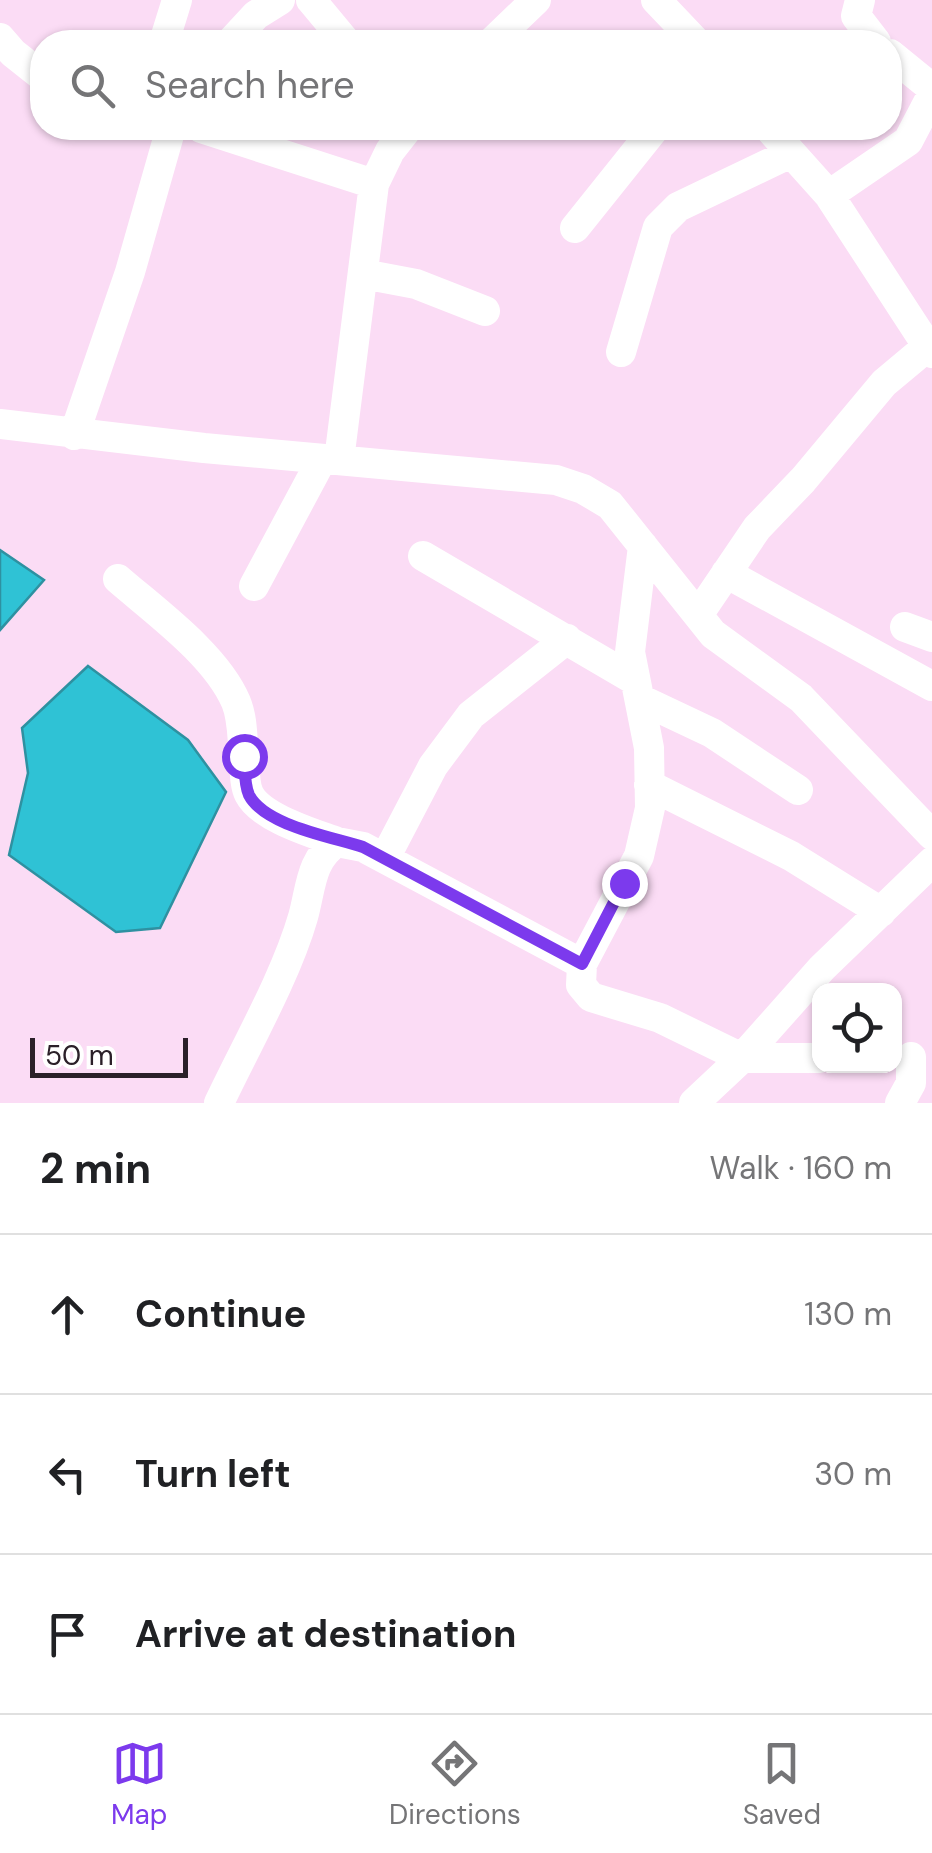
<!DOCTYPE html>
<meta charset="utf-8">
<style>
:root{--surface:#fff;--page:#f6f6f6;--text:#202124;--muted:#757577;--line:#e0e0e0;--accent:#7c3aed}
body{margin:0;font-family:"DM Sans",sans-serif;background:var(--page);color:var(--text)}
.controls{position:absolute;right:30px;bottom:30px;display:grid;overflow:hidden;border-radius:20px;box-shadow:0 2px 8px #0004}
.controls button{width:90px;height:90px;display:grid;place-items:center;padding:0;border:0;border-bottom:2px solid var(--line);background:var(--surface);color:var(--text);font:50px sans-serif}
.scale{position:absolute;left:30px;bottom:25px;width:158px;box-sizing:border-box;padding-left:10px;border:5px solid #2b2029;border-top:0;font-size:28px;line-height:35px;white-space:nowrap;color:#2b2029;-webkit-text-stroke:8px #fff;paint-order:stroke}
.stop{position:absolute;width:30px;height:30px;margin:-22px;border:8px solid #7c3aed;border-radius:50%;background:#fff}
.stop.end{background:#7c3aed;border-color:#fff;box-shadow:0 2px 10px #0008}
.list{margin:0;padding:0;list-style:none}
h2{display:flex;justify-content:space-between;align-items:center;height:130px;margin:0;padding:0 40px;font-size:42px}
h2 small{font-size:32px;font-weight:400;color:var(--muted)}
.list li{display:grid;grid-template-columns:65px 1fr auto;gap:30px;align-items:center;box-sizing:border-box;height:160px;padding:0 40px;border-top:2px solid var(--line)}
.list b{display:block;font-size:38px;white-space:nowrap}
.list em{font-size:32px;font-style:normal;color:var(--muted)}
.icon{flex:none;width:55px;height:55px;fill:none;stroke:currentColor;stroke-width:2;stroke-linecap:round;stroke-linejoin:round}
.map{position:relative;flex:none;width:932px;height:1103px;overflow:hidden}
.search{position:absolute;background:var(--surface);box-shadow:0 2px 8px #0004;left:30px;right:30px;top:30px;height:110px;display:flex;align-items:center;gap:25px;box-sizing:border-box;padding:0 35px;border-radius:40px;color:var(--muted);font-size:38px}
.sheet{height:610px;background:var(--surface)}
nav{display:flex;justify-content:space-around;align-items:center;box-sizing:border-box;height:140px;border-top:2px solid var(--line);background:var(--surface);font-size:28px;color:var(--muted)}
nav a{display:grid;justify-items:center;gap:5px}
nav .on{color:var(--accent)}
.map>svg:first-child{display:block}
.water{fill:#2fc2d5;stroke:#2e91a1;stroke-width:2.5}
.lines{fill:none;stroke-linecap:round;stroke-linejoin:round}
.minor{stroke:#fff;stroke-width:30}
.route{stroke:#7c3aed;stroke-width:12}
</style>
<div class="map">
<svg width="932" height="1103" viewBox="0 0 932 1103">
<rect width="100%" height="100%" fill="#fbdcf5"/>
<!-- water -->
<path class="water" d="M0 550 44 580 0 630Z
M88 666 188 740 226 792 160 928 116 932 9 855 28 773 22 728Z"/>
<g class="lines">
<!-- minor -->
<path class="minor" d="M311 0 346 42
M656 0 696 42
M860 0 856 16 876 42
M0 38 13 53 42 76
M164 42 177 0
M231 42 256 15 280 0
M492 42 536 0
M890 54 932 88
M201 128 374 184
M769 128 829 195 932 353
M829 195 908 141 932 95
M575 228 655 128
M363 274 416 284 485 311
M621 352 658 227 678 207 791 153
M0 424 204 448 556 480 583 489 610 505 713 634 801 698 932 835
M74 435 130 272 171 128
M339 460 374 184 390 151 408 128
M643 546 630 652 649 748 650 808 639 856 582 964 581 985 591 997 660 1018 742 1058H820
M423 556 633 679
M726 573 932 686
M118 579C156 612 216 655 236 702 243 719 242 738 244 756 245 768 244 784 249 794 261 818 313 833 337 842
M254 586 322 459
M698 615 757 528 803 480 884 383 927 347
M905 627 932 637
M640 699 712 733 798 790
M649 785 791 856 881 912
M385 858 433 766 471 715 567 639
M219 1103C246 1046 286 976 303 917 311 889 310 859 337 842L363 847 582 964
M694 1103 742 1058 822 968 932 862
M900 1103 911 1083V1057"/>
</g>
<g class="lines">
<!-- route -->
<path class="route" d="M244 756C245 769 244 784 249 795 265 826 333 837 363 847L582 964 624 883"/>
</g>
</svg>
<div class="controls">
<button><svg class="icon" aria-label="locate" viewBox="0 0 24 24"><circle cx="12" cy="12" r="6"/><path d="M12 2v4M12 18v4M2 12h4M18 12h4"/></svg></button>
</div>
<div class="scale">50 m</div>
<div class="stop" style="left:244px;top:756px"></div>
<div class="stop end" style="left:624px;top:883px"></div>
<div class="search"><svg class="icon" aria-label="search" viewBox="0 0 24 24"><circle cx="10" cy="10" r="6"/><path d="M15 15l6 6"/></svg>Search here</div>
</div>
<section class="sheet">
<h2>2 min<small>Walk · 160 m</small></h2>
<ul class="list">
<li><svg class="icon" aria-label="ahead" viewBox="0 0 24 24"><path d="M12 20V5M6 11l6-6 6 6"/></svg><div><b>Continue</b></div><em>130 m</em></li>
<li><svg class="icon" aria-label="left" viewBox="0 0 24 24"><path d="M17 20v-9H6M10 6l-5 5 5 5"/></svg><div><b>Turn left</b></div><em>30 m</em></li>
<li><svg class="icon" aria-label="arrive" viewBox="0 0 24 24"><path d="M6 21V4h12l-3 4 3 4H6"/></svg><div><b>Arrive at destination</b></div></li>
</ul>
</section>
<nav>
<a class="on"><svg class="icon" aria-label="map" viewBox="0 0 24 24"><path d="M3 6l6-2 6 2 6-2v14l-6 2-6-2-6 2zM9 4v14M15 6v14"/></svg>Map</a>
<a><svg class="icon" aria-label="directions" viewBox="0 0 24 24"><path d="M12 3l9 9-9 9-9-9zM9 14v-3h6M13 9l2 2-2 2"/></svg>Directions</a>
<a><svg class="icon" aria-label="saved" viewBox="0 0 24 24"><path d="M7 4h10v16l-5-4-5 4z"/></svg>Saved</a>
</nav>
